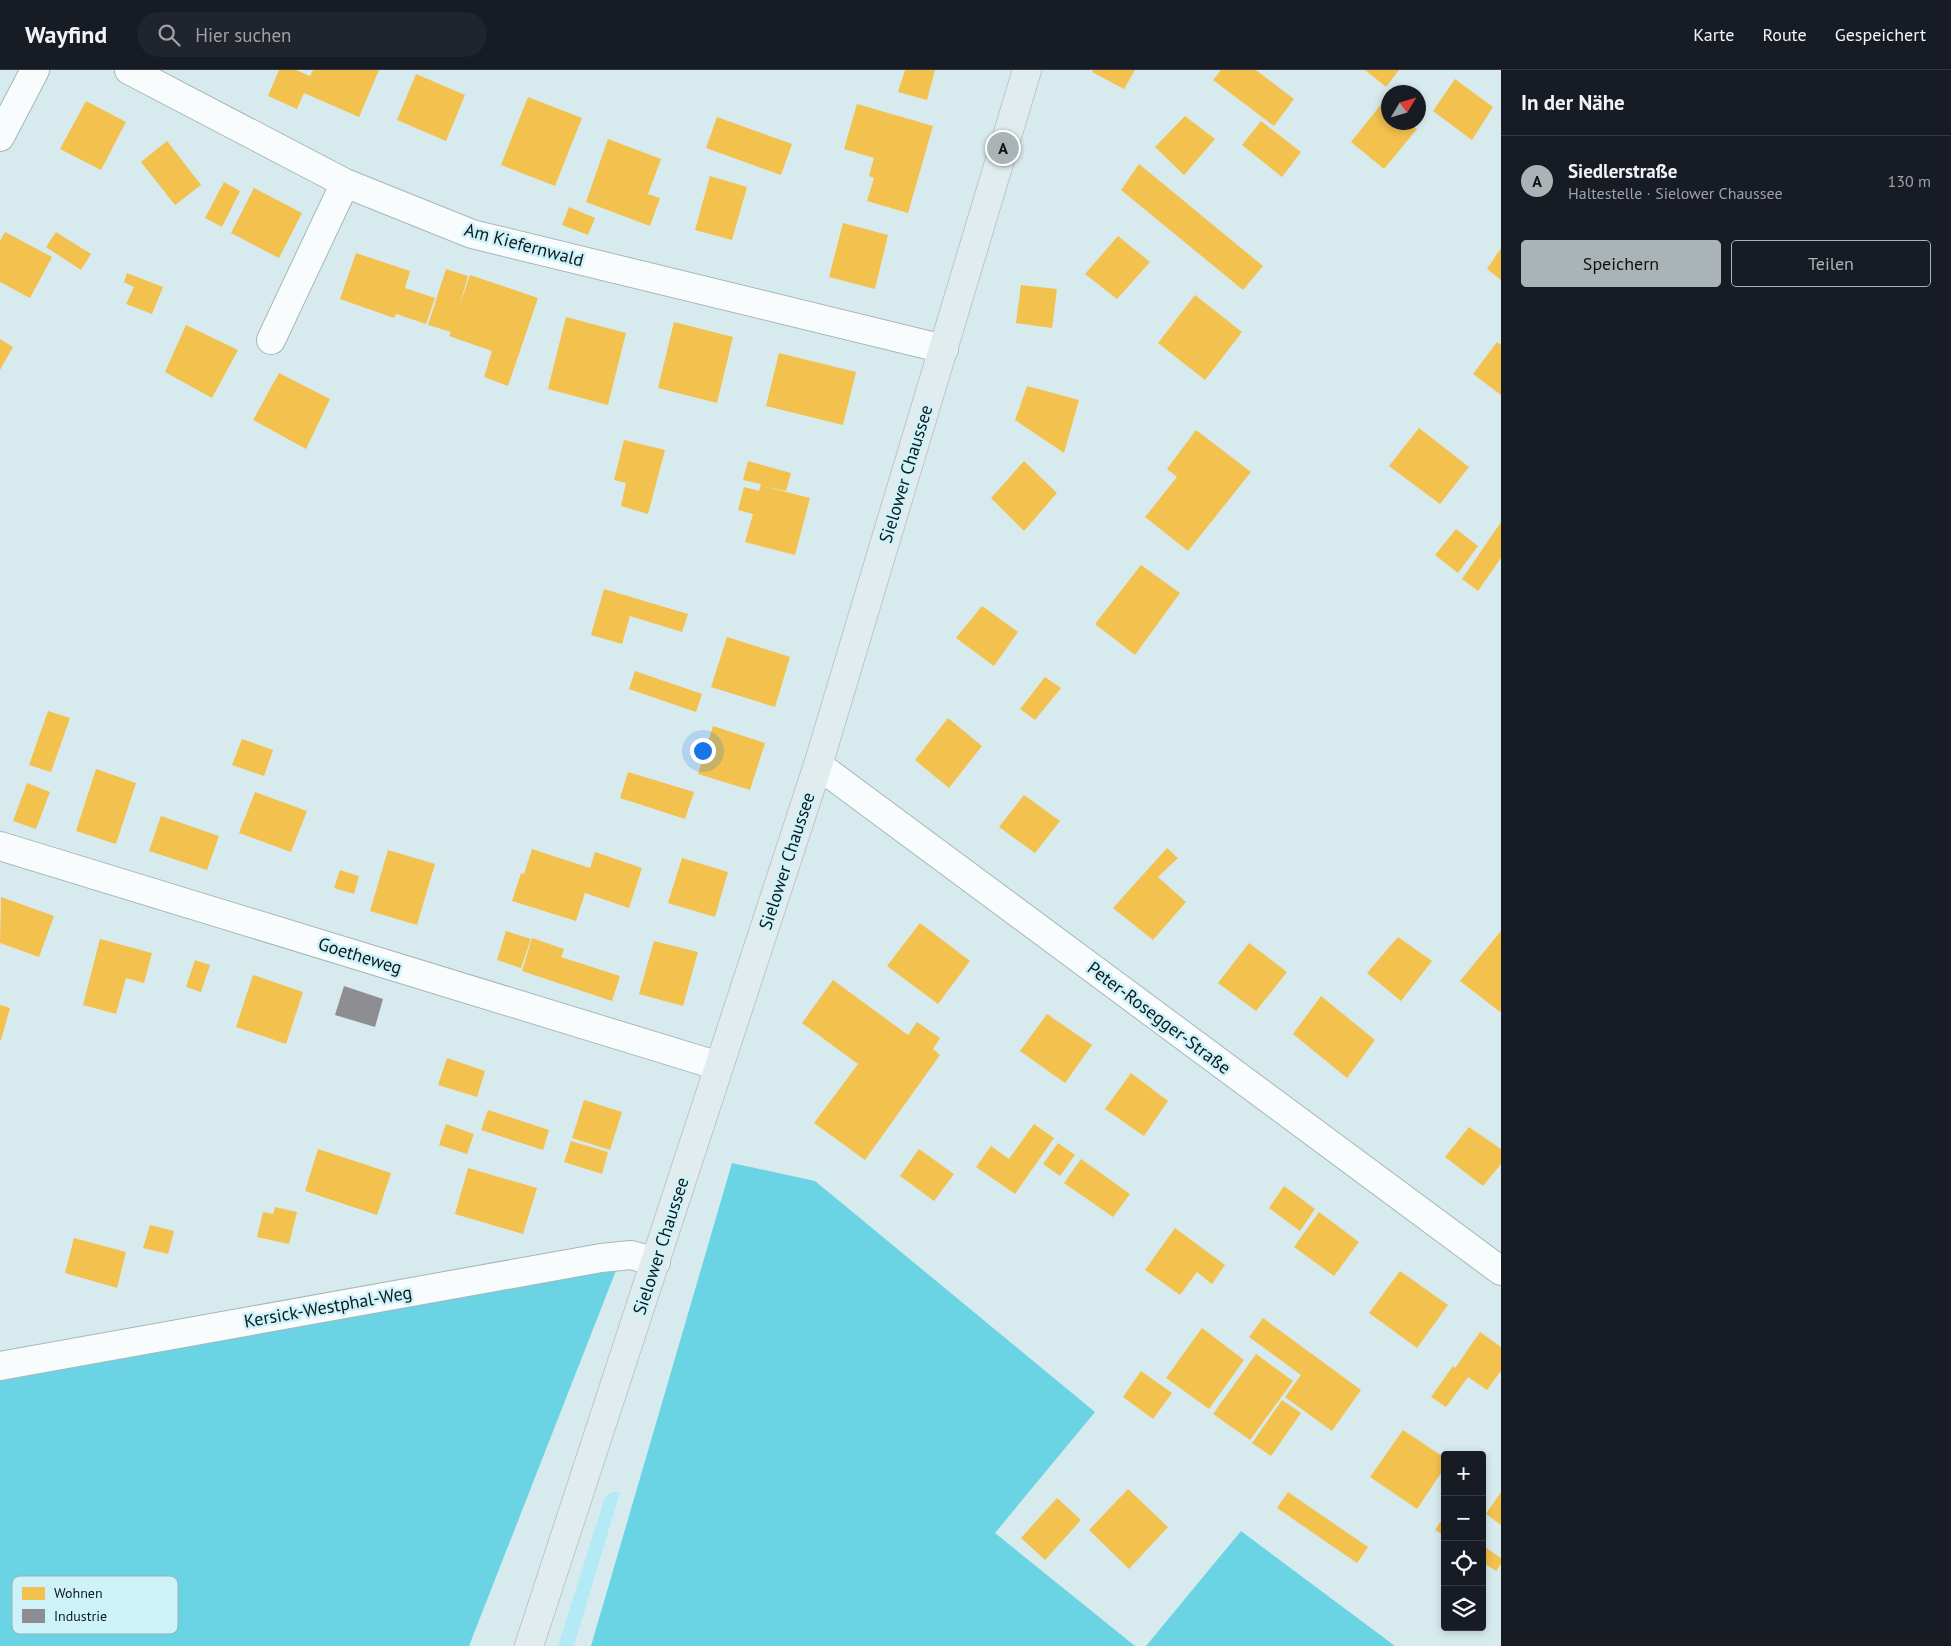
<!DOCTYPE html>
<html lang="de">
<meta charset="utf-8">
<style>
:root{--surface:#171b24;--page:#20242c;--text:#f1f3f6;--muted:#9ea1a6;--line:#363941;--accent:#aab3b6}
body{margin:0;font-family:"PT Sans",sans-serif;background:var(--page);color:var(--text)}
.controls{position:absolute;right:15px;bottom:15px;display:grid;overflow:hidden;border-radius:5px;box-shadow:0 2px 8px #0003}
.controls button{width:45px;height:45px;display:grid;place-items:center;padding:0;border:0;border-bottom:1px solid var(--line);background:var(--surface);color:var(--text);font:25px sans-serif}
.compass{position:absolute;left:1381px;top:15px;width:45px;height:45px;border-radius:50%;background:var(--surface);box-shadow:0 2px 8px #0003;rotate:52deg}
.you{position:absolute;left:702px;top:680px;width:18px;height:18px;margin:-12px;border:4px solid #fff;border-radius:50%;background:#1a73e8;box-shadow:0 0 0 8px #1a73e833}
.badge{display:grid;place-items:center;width:32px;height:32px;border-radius:50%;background:var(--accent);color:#111;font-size:16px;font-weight:700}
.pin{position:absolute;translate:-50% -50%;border:2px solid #fff;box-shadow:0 1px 5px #0006}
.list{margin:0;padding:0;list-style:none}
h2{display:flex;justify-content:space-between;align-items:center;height:65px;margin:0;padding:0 20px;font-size:21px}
h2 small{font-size:16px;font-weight:400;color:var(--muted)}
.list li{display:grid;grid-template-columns:32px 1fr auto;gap:15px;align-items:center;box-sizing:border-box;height:90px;padding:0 20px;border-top:1px solid var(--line)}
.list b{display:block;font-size:19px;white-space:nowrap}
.list p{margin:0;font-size:16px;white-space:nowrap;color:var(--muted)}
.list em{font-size:16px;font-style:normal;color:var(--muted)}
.actions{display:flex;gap:10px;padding:15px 20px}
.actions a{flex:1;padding:11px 0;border:1px solid var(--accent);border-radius:5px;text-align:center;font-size:18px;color:var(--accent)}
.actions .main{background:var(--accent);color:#111}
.icon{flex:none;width:28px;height:28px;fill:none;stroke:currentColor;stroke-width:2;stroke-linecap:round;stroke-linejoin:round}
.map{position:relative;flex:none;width:1501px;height:1576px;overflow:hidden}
header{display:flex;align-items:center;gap:30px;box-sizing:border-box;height:70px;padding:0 25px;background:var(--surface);border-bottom:1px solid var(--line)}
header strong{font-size:24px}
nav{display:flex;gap:28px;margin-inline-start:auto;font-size:18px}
.search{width:350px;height:45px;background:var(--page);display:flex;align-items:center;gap:12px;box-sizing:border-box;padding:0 18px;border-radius:28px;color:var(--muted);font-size:19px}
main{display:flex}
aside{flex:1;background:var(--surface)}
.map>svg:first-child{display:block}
.green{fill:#b3eaf5}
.forest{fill:#6ad4e4}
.homes{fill:#f2c14e}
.industry{fill:#8d8d92}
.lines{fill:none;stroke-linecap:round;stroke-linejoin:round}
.minor-casing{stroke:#a7b6ba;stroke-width:30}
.major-casing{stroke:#bcc6c8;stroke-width:30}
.minor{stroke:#f9fcfd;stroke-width:28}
.major{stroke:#e0ecee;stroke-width:28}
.labels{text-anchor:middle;stroke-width:5;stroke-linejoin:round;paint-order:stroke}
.street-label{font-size:18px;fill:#0e1b1e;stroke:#cdf2f9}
.key{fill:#cdf2f9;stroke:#94b2b7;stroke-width:1}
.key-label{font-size:14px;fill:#0e1b1e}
</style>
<header>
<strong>Wayfind</strong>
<div class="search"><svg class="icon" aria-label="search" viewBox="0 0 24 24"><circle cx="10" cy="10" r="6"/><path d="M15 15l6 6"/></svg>Hier suchen</div>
<nav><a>Karte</a><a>Route</a><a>Gespeichert</a></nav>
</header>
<main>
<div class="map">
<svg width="1501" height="1576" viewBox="0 0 1501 1576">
<rect width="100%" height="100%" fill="#d7ebef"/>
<!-- green -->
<path class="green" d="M612 1422H620L574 1576H558L605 1427Z"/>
<!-- forest -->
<path class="forest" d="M732 1093 815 1111 1095 1342 995 1463 1135 1576H591Z
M617 1198 469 1576H0V1310Z
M1241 1461 1395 1576H1146Z"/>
<!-- homes -->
<path class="homes" d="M279 0H296L310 6 313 0H379L359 47 304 23 297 39 268 26Z
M905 0H935L927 30 898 22Z
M1093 0H1135L1124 19 1092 2Z
M1221 0H1256L1294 29 1274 56 1213 10Z
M1365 0H1399L1386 17Z
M416 4 465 25 446 71 397 50Z
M1455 9 1493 37 1472 70 1433 41Z
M528 27 582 48 555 116 501 95Z
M86 31 126 52 101 100 60 79Z
M1383 32 1388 36V52H1409L1417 59 1384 99 1351 72Z
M857 34 933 56 908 143 867 131 874 108 869 106 874 88 844 79Z
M1185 46 1215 69 1184 105 1155 77Z
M717 47 792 74 781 105 706 78Z
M1261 51 1301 82 1282 107 1242 75Z
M608 69 661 89 648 124 660 128 650 156 586 132Z
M167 71 201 115 175 135 141 92Z
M1139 94 1263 196 1243 220 1121 120Z
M710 106 747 117 732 170 695 160Z
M224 112 240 121 222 157 205 148Z
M254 118 302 143 279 188 231 163Z
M569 137 595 148 588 165 562 155Z
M843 153 888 165 875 219 829 207Z
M5 162 52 187 30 228 0 212V171Z
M56 162 91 184 81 200 46 177Z
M1118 166 1150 192 1117 229 1085 204Z
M1501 178V210L1487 199Z
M356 183 410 201 405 218 435 228 426 254 396 244 394 248 340 229Z
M446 199 468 206 459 237 470 205 538 228 508 316 484 307 492 281 449 266 451 262 428 255Z
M127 203 163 217 152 244 126 234 134 217 124 212Z
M1021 215 1057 219 1052 258 1016 253Z
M1195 225 1242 262 1205 310 1158 273Z
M566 247 626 263 608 335 548 319Z
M674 252 733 267 717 333 658 318Z
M186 255 238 280 212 328 165 302Z
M0 269 13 277 0 300Z
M1497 272 1501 275V325L1473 304Z
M779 283 856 302 843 355 766 336Z
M279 303 330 329 306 379 253 350Z
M1027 316 1079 330 1064 383 1015 350Z
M1419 358 1469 397 1440 434 1389 396Z
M1196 360 1251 402 1188 481 1145 447 1177 407 1167 399Z
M624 370 665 380 648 444 621 436 626 413 614 410Z
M748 391 791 403 786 421 763 416 810 428 795 485 745 472 753 444 738 440 744 417 759 421 761 414 743 410Z
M1024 391 1057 423 1024 461 991 428Z
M1501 452V488L1478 521 1462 509Z
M1456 459 1478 476 1458 503 1435 485Z
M1141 495 1180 523 1135 585 1095 554Z
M604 519 688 544 682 562 630 546 622 574 591 565Z
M982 536 1018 562 994 596 956 568Z
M727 567 790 587 775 637 711 617Z
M635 601 702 624 696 642 629 619Z
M1045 607 1061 618 1035 650 1020 639Z
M48 641 70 648 51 702 29 695Z
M948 648 982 676 949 718 915 690Z
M713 656 765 673 750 720 698 704Z
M242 669 273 680 264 706 232 695Z
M96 699 136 713 116 774 76 761Z
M628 702 694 722 685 749 620 728Z
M27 713 50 722 36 759 13 751Z
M255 722 307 741 291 782 239 763Z
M1024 725 1060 751 1035 783 999 757Z
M161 746 219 766 207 800 149 781Z
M1167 778 1178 788 1158 807 1186 832 1153 870 1113 838Z
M532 779 590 798 595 782 642 798 629 838 585 823 576 851 512 831 521 803 524 804Z
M388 780 435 794 417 855 370 841Z
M682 788 728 802 715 847 668 833Z
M340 800 359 806 354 824 334 818Z
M1 827 54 846 39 887 0 873Z
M920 853 970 891 938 934 887 896Z
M506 861 531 869 521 898 497 890Z
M1501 861V940L1500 942 1460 911Z
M1398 867 1432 891 1401 931 1367 903Z
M532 868 564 879 561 887 620 906 612 931 522 901Z
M100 869 152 883 144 913 126 908 116 944 83 935Z
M654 871 698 882 683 936 639 924Z
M1249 873 1287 902 1256 941 1218 913Z
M195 890 210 895 201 922 186 917Z
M253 905 303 922 286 974 236 957Z
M833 910 908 965 917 952 940 968 933 979 940 985 865 1090 814 1053 858 994 802 953Z
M1321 926 1375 970 1347 1008 1293 964Z
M0 935 10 938 1 970H0Z
M1047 944 1092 975 1065 1013 1020 981Z
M447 988 485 1001 477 1027 438 1015Z
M1131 1003 1168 1031 1144 1066 1105 1039Z
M584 1030 622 1042 610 1080 572 1068Z
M488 1040 549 1060 543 1080 481 1060Z
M446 1054 474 1064 467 1084 439 1075Z
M1034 1054 1054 1068 1015 1124 976 1097 991 1076 1009 1089Z
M1469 1057 1501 1079V1094L1483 1116 1445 1087Z
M571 1071 608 1082 602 1104 564 1092Z
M1058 1073 1075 1085 1060 1106 1043 1094Z
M318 1079 391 1103 377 1145 305 1121Z
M919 1079 954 1104 934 1131 900 1106Z
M1081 1089 1130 1124 1113 1147 1064 1113Z
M468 1098 537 1118 523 1164 455 1144Z
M1284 1116 1315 1139 1300 1161 1269 1138Z
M275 1137 297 1142 289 1174 257 1167 263 1142 273 1144Z
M1319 1142 1359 1172 1334 1206 1294 1177Z
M150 1155 174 1161 168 1184 143 1178Z
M1175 1158 1225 1195 1212 1214 1197 1202 1180 1225 1145 1200Z
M74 1168 126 1182 117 1218 65 1203Z
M1400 1201 1448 1235 1417 1278 1369 1243Z
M1263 1248 1361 1320 1332 1361 1285 1327 1301 1305 1249 1267Z
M1202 1258 1244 1290 1209 1339 1166 1308Z
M1480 1262 1501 1277V1303L1500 1302 1487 1320 1468 1307 1446 1337 1431 1327 1453 1296 1455 1298Z
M1256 1284 1293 1311 1250 1370 1213 1344Z
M1141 1301 1172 1323 1153 1349 1123 1327Z
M1282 1330 1301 1343 1271 1386 1252 1373Z
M1403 1360 1445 1388V1397L1417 1439 1370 1407Z
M1128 1419 1168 1457 1129 1499 1089 1460Z
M1288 1422 1368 1477 1357 1493 1277 1438Z
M1501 1422V1455L1486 1444Z
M1057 1428 1081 1450 1045 1490 1021 1468Z
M1443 1448 1445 1449V1466L1435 1460Z
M1482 1475 1501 1488V1494L1496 1501 1482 1492Z"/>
<!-- industry -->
<path class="industry" d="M344 916 383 929 375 957 335 945Z"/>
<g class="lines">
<!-- minor casing -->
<g class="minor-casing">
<path id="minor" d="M129 0 345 113 472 164 944 279
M0 67 35 0
M271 270 345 113
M818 695 1501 1201
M0 776 719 996
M0 1296 601 1188 631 1185 656 1192"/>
</g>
<!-- major casing -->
<g class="major-casing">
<path id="major" d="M529 1576 818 695 1027 0"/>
</g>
<!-- minor -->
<use href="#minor" class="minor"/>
<!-- major -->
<use href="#major" class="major"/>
</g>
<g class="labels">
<!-- street labels -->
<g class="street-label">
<text transform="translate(524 175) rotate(15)" y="6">Am Kiefernwald</text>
<text transform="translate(906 404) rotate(-73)" y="6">Sielower Chaussee</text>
<text transform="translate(787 791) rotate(-72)" y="6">Sielower Chaussee</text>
<text transform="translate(360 886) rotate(17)" y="6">Goetheweg</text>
<text transform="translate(1159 948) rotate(37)" y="6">Peter-Rosegger-Straße</text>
<text transform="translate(661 1176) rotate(-72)" y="6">Sielower Chaussee</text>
<text transform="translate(328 1237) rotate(-10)" y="6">Kersick-Westphal-Weg</text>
</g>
</g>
<!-- legend -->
<rect x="12" y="1506" width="166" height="58" rx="8" class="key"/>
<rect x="22" y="1517" width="23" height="13" fill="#f2c14e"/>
<rect x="22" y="1539" width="23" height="14" fill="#8d8d92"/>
<g class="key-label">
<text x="54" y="1528">Wohnen</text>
<text x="54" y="1551">Industrie</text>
</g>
</svg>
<div class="controls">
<button>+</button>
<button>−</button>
<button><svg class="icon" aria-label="locate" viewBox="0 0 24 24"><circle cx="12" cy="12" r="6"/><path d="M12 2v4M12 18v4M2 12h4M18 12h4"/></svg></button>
<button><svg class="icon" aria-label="layers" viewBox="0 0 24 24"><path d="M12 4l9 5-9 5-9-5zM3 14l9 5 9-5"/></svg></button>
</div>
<svg class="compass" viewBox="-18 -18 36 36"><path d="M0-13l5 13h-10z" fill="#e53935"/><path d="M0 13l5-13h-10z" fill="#9ea1a6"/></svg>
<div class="you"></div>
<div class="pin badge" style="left:1003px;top:78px">A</div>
</div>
<aside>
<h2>In der Nähe<small></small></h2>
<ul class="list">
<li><span class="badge">A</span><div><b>Siedlerstraße</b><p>Haltestelle · Sielower Chaussee</p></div><em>130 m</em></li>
</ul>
<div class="actions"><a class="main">Speichern</a><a>Teilen</a></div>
</aside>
</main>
